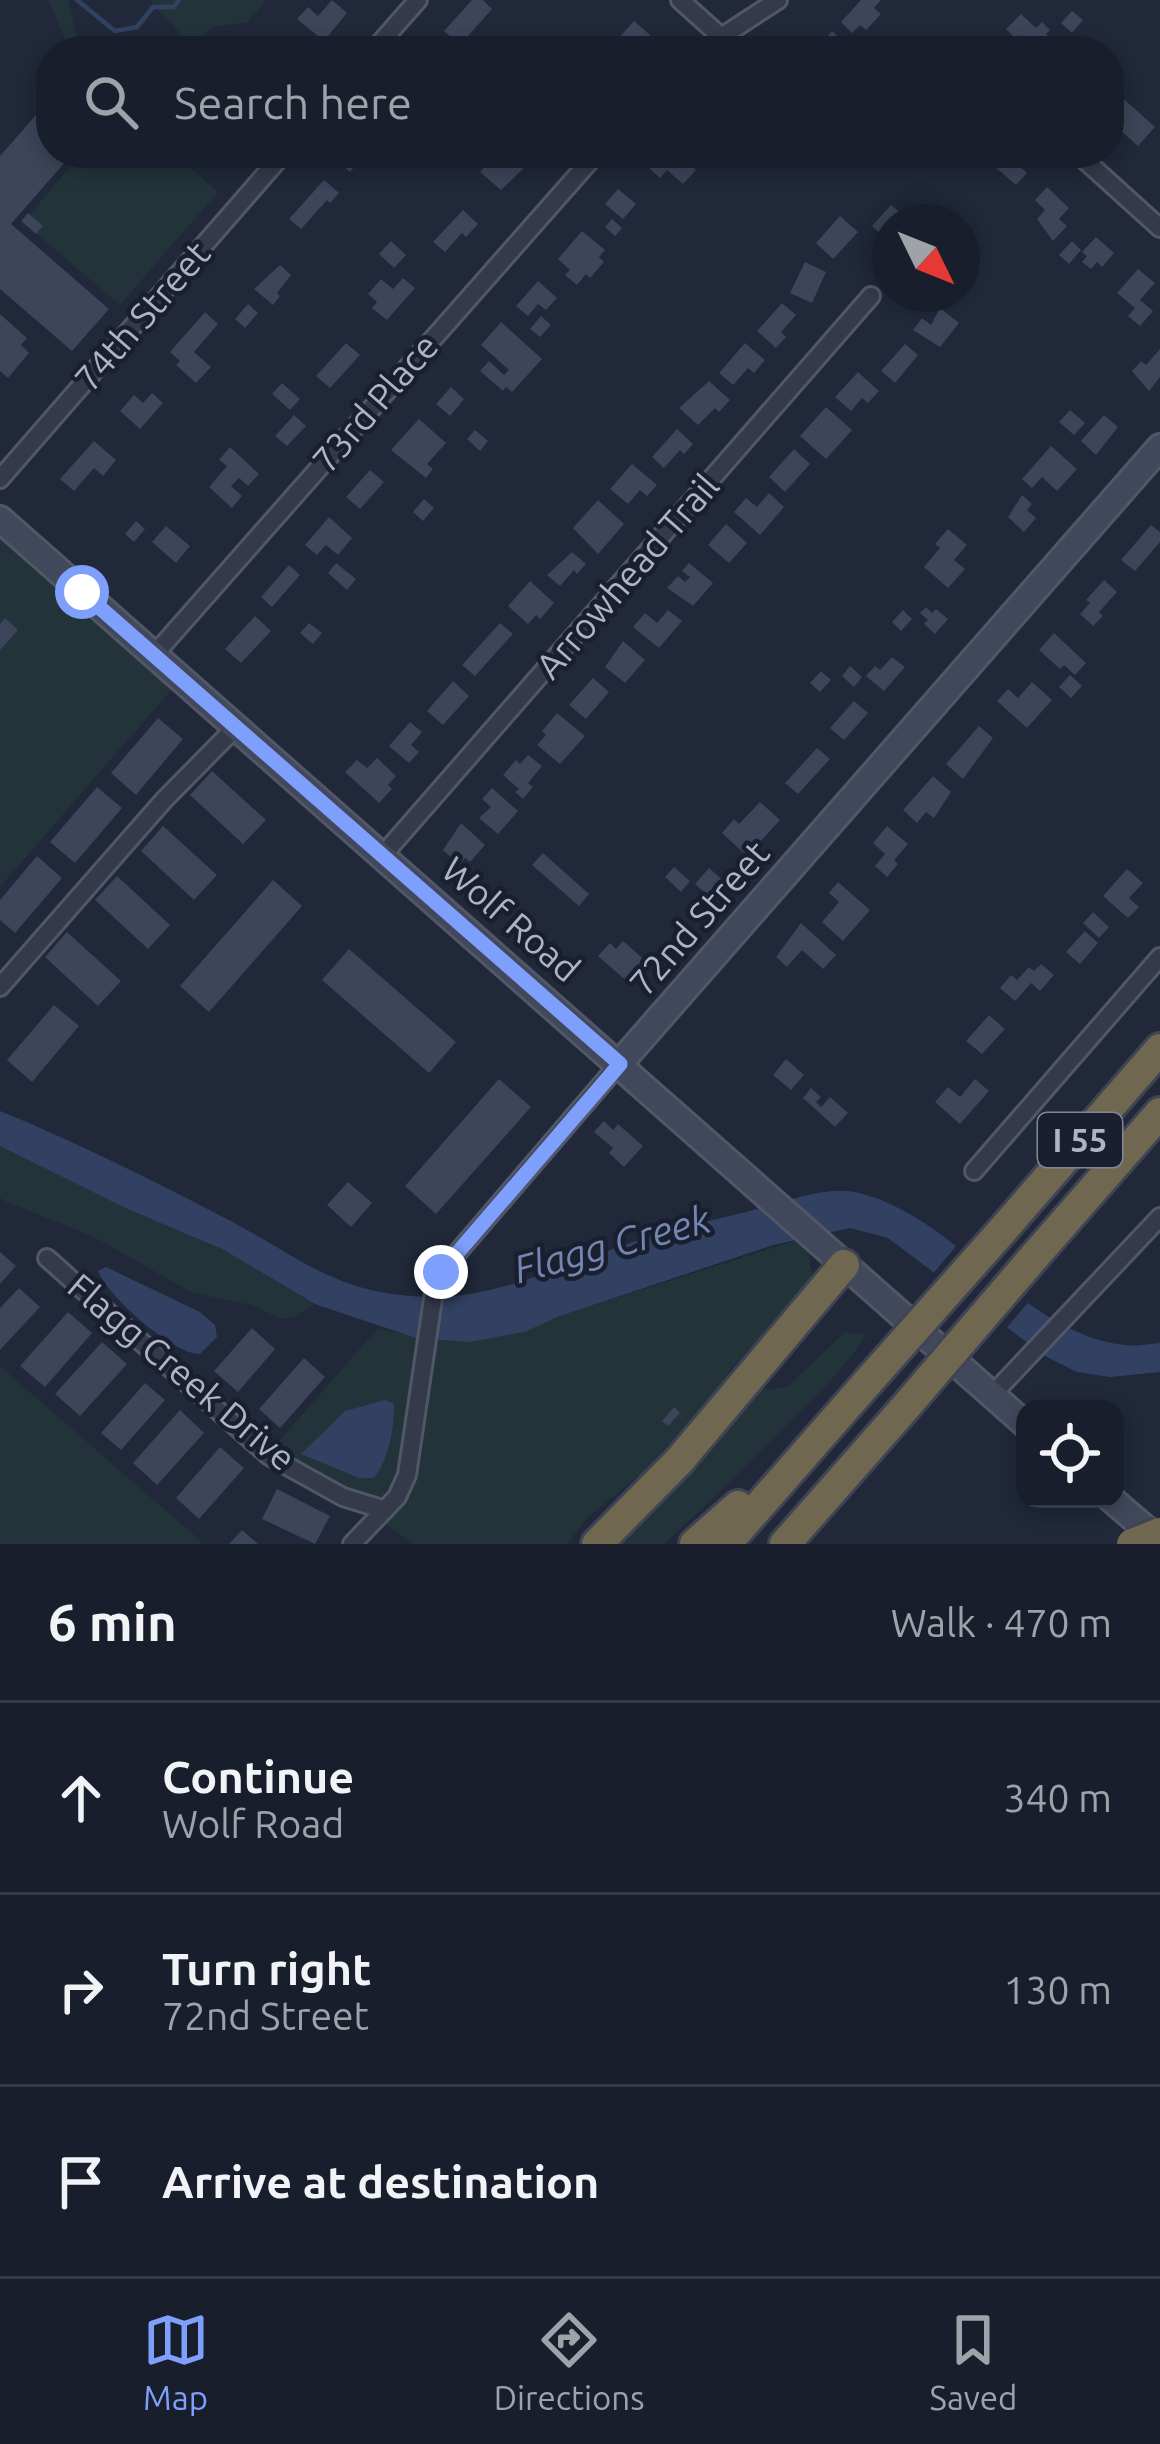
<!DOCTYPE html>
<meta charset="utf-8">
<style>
:root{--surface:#181e2b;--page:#252b37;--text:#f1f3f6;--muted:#9fa2a9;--line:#363c47;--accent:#7e9ffb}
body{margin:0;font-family:Ubuntu,sans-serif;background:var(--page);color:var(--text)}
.controls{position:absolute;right:36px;bottom:36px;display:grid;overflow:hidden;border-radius:24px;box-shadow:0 6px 18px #0003}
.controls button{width:108px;height:108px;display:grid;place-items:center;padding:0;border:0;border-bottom:3px solid var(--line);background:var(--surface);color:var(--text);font:60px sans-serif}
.compass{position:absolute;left:872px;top:204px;width:108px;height:108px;border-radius:50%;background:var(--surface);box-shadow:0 6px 18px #0003;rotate:133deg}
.stop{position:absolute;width:36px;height:36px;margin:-27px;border:9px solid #7e9ffb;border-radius:50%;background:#fff}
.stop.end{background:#7e9ffb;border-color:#fff;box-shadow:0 3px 12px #0008}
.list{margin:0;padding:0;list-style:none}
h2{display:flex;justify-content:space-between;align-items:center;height:156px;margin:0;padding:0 48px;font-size:51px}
h2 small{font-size:39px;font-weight:400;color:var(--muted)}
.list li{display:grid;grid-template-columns:78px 1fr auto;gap:36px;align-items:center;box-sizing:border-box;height:192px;padding:0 48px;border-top:3px solid var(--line)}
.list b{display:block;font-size:45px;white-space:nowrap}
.list p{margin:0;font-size:39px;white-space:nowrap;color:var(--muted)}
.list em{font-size:39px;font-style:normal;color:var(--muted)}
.icon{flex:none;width:66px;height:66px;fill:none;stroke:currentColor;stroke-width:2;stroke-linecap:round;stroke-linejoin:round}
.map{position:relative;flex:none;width:1160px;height:1544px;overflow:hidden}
.search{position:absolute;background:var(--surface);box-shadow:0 6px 18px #0003;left:36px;right:36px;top:36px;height:132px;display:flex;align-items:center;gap:30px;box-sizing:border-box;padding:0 42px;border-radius:48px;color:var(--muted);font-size:45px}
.sheet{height:732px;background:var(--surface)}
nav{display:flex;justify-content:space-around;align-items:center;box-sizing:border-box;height:168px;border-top:3px solid var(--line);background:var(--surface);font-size:33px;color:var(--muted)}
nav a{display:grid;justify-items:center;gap:6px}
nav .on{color:var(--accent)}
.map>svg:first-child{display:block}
.green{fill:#22343a}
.water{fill:#324161}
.pier{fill:#202839}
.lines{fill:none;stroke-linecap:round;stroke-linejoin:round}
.stream{stroke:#324161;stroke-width:4.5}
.building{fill:#3c4559}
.street-casing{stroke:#515767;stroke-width:22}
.secondary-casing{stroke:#515767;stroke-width:30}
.highway-casing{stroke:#3e4454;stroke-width:36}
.street{stroke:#343a49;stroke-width:16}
.secondary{stroke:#41485c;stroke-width:24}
.highway{stroke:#706750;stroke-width:30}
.highway-bridge-casing{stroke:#3e4454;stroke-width:36;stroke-linecap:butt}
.highway-bridge{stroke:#706750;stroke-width:30}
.route{stroke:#7e9ffb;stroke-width:15}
.labels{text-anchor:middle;stroke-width:9;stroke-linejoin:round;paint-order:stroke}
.shield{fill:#191f2e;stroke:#818798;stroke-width:3}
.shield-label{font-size:33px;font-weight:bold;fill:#aeb4c6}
.street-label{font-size:36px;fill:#aeb4c6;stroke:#191f2e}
.water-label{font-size:39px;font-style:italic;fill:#7486af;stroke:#191f2e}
</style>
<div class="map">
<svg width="1160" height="1544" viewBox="0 0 1160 1544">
<rect width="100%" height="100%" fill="#202839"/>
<!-- green -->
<path class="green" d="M48 0H68L77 39 67 43Z
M152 0H266L248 22 211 27 190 51H171L181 37 172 22 153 7Z
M82 153H173L218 192 120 305 23 222Z
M0 534 172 689 0 887Z
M0 1146 123 1207 222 1249 314 1304 296 1316 282 1319 251 1305 193 1293 92 1236 7 1202 0 1198Z
M794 1241 809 1253 812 1282 733 1367 699 1413 642 1473 586 1519 567 1544H413L387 1525 357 1494 274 1447 378 1328C442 1345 499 1344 560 1316Z
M845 1332 864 1334C862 1361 695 1515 664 1544H622L698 1464 759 1390 787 1387Z
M0 1366 202 1542 200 1544H0Z"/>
<!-- water -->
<path class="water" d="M0 1111C76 1142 148 1178 221 1216 305 1259 336 1297 438 1297 498 1297 581 1259 639 1240 679 1227 721 1219 761 1208 792 1200 828 1185 859 1193 956 1216 1023 1334 1124 1345 1135 1347 1148 1344 1160 1343V1372L1110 1377 1077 1372 1045 1356 888 1238 850 1228 773 1245 560 1316 524 1332 470 1342 416 1338 315 1304 222 1249 123 1207 0 1146Z
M106 1267 200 1312 215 1325 217 1337 200 1354C174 1355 107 1296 98 1271Z
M385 1400 394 1404C394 1429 389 1459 374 1478H359L301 1454 345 1411Z"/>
<!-- pier -->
<path class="pier" d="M959 1243 1033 1297 1003 1332 930 1277Z"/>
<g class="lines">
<!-- stream -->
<path class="stream" d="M77 0 115 31 137 27 153 7H174L179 0"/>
</g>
<!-- building -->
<path class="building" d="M332 0 347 13 324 41 297 19 308 7 318 16Z
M472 0H483L492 9 460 45 444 31Z
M861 0H881L874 8 881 14 866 30 860 25 852 33 841 22Z
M1072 11 1083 20 1072 33 1061 23Z
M1021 14 1036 28 1042 22 1050 30 1046 34 1056 43 1049 51H1039L1021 35 1017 40 1006 29Z
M634 21 650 35 635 51H607Z
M832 31 844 42 836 51H815Z
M1117 93 1155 127 1138 146 1109 120V102Z
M51 98V153H73L11 224 109 309 72 351 0 289V156Z
M343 153H366L350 172 337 161Z
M496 153H518L529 163 501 190 480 172Z
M649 153H677L696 170 683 184 667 170 660 178 641 161Z
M979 153H1005L1027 173 1016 185Z
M324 180 339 193 330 203 327 200 301 229 289 219Z
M1047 187 1069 208 1059 219 1067 226 1053 241 1037 219 1045 210 1035 200Z
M618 189 636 204 623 219 605 204Z
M891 205 903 215 890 222V242L872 226Z
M463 210 478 224 466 237 462 233 445 252 433 242Z
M28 213 43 226 36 234 21 221Z
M840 216 858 232 833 259 816 243Z
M612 219 622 228 615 236 605 227Z
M582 231 605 250 599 257 604 262 590 278 586 274 577 285 565 275 570 270 558 259Z
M1096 237 1114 253 1102 267 1097 262 1091 269 1082 262 1087 256 1082 252Z
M391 241 406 255 394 268 379 254Z
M1072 241 1081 250 1069 264 1059 255Z
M805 262 826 272 812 303 790 293Z
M280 265 291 275 277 293 280 296 273 305 254 289Z
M1138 269 1155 283 1140 300 1153 311 1140 326 1128 316 1135 308 1117 293Z
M403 278 415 288 387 320 372 308 377 302 368 294 381 279 393 289Z
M538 281 557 298 546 310 538 304 528 316 516 306Z
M782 303 796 315 781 332 786 337 776 348 757 331Z
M248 304 258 313 245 328 235 319Z
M940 308 959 323 940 347 913 330 922 318 931 325Z
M205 312 218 324 194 352 211 367 196 383 176 365 180 361 170 352Z
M0 314 27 338 21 345 29 353 8 378 0 371Z
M541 316 551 325 540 337 530 329Z
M501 322 542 359 512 392 506 387 503 391 480 371 489 361 504 375 509 370 481 345Z
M346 343 360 355 330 388 316 376Z
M745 343 765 360 754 373 748 368 733 385 719 373Z
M905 344 918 355 895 383 881 371Z
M1160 349V377L1149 391 1132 371 1141 361 1146 365Z
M858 372 879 391 868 403 862 398 851 411 835 397Z
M709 381 730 400 719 412 715 408 698 425 679 408Z
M282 383 300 399 290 410 272 394Z
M451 387 464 399 450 416 436 404Z
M152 393 163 403 140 429 120 411 134 395 143 403Z
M826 407 852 430 826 459 800 436Z
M1070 410 1085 423 1074 435 1059 422Z
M294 415 306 426 287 446 275 436Z
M1104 415 1118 427 1096 455 1081 441Z
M419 419 446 443 427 464 433 469 426 478 391 450Z
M677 429 693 444 684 454 680 450 664 468 652 457Z
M475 430 488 441 480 451 467 439Z
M94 441 116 460 103 476 94 468 74 491 60 479Z
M1051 446 1077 469 1057 491 1042 477 1032 488 1022 479Z
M230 447 259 474 248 486 239 478 231 486 242 496 232 508 209 487 227 466 219 460Z
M794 449 810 464 785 492 769 477Z
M632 464 657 485 647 496 640 490 628 504 610 489Z
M370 470 384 482 360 509 346 497Z
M769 493 784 507 760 535 734 512 746 498 757 507Z
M1022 495 1032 504 1027 510 1036 518 1024 532 1008 517Z
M424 499 434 508 423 521 413 512Z
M598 500 624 524 598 554 573 528Z
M329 517 352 538 338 555 326 545 317 555 305 545Z
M136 521 145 529 134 542 125 534Z
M726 524 747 543 729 563 708 545Z
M1151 525 1160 532V542L1135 571 1121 560Z
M166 526 190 546 176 563 152 542Z
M948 529 967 545 954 560 965 569 948 588 924 567 940 548 935 544Z
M572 552 586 564 577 574 574 570 560 586 547 575Z
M336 563 356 579 347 590 328 573Z
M689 563 713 583 693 606 667 588 678 576 685 582 690 577 682 571Z
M289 565 300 575 272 607 261 597Z
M1104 580 1117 592 1099 612 1103 616 1093 626 1080 614 1090 603 1086 600Z
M530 581 554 603 540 619 536 615 528 624 508 606Z
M926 607 932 613 936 609 948 619 935 634 924 624 928 620 920 613Z
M668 610 682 621 659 648 633 627 645 613 657 623Z
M903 610 912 619 901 631 892 622Z
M255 616 271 631 241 663 225 649Z
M5 618 18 630 0 650V624Z
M309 623 322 633 313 644 300 633Z
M500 623 513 634 475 676 462 665Z
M1054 633 1086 663 1075 675 1064 665 1060 669 1039 650Z
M623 641 645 660 625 683 605 667Z
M892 657 905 667 884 691 866 676 875 666 880 670Z
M850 666 862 677 854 687 842 676Z
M821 671 831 680 820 692 810 683Z
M1070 675 1082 686 1071 698 1059 687Z
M593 678 609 692 586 719 569 705Z
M453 681 469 696 443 725 427 711Z
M1032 682 1052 700 1027 728 997 701 1008 689 1018 698Z
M854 701 868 713 844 740 830 728Z
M557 713 585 736 560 764 537 745 546 735 542 731Z
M158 718 183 739 136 795 111 773Z
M410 722 422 732 411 745 419 752 409 763 389 746Z
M979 726 993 738 963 779 946 764Z
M817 748 830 759 798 794 785 783Z
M528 755 542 766 528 783 533 787 523 799 515 792 519 789 503 775 516 760 520 764Z
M377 758 396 776 388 785 392 789 379 803 345 772 357 760 367 768Z
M212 771 266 820 243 844 190 795Z
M933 776 951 792 934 818 926 812 917 823 903 810Z
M97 787 122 808 75 863 50 842Z
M492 788 518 811 498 834 479 818 491 807 482 799Z
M760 802 780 820 747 856 722 833 734 819 739 824Z
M461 823 485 845 470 862 465 858 459 865 443 850Z
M163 826 217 875 194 900 141 851Z
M887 826 908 844 894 860 898 864 887 877 875 866 885 854 873 843Z
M543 853 589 894 579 906 532 865Z
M37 856 62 878 15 933 0 920V900Z
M674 867 690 881 681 892 665 877Z
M709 868 726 883 712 899 695 884Z
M1127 869 1143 883 1129 898 1139 907 1128 918 1103 896Z
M117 876 170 925 148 949 95 900Z
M273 880 302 906 209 1012 180 986Z
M838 882 870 910 843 941 822 922 839 902 829 893Z
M1093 912 1109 927 1099 938 1083 923Z
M801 923 836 955 823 969 802 950 787 967 776 957Z
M1085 931 1098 943 1080 964 1066 952Z
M67 932 121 981 98 1006 45 957Z
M623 941 648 963 630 984 598 956 610 943 616 949Z
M349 949 456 1042 429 1073 322 980Z
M1041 964 1054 975 1040 991 1031 983 1015 1001 1000 988 1011 975 1017 980 1029 967 1034 971Z
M54 1005 79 1026 32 1082 7 1060Z
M989 1015 1005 1029 982 1054 966 1041Z
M786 1059 804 1075 791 1090 773 1075Z
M499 1079 531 1107 436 1214 405 1186Z
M975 1079 989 1091 960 1124 935 1102 948 1087 960 1097Z
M811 1088 821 1097 816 1102 821 1107 830 1097 848 1113 835 1127 803 1098Z
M604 1121 613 1130 618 1124 643 1146 624 1167 609 1153 613 1148 594 1132Z
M348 1182 372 1203 351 1227 327 1205Z
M0 1252 16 1266 0 1284Z
M19 1288 40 1307 0 1350V1308Z
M68 1312 92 1333 45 1387 20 1366Z
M252 1328 275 1349 238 1392 214 1371Z
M102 1342 127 1364 80 1416 55 1394Z
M304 1358 325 1377 280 1428 259 1409Z
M145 1383 165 1400 121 1450 101 1433Z
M674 1407 680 1413 668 1426 662 1421Z
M180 1410 204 1433 157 1485 133 1463Z
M220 1447 244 1468 199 1519 176 1498Z
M277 1489 330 1516 315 1544 262 1519Z
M242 1530 258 1544H229Z"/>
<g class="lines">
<!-- street casing -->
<g class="street-casing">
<path id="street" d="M680 0 719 35
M373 51 418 0
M700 51 778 0
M1077 153 1160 228
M0 479 284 153
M154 655 597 153
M383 855 871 296
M0 987 164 800 236 727
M974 1171 1160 957
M47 1258 269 1456 343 1497 385 1510
M992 1395 1160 1217
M352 1544 397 1497 407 1475 434 1292 441 1272 620 1063"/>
</g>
<!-- secondary casing -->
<g class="secondary-casing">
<path id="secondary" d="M0 519 1025 1424
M620 1063 1160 447
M1111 1499 1160 1541"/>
</g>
<!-- highway casing -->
<g class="highway-casing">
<path id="highway" d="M1001 1232 1160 1049
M1034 1257 1160 1113
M597 1544 679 1461 844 1265
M695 1544 738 1506
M726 1544 867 1383
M785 1544 903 1410"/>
</g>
<!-- street -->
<use href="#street" class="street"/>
<!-- secondary -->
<use href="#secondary" class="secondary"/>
<!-- highway -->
<use href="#highway" class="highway"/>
<!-- highway-bridge casing -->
<g class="highway-bridge-casing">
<path id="highway-bridge" d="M867 1383 1001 1232
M903 1410 1034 1257
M1132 1544 1160 1533"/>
</g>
<!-- highway-bridge -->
<use href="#highway-bridge" class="highway-bridge"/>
</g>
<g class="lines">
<!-- route -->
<path class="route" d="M82 592 620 1064 441 1272"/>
</g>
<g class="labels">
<!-- shield labels -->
<rect class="shield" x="1038" y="1113" width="84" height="54" rx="9"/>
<g class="shield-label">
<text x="1080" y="1152">I 55</text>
</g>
<!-- street labels -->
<g class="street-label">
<text transform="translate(142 316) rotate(-49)" y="13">74th Street</text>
<text transform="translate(375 403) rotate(-49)" y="13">73rd Place</text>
<text transform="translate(627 576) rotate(-49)" y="13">Arrowhead Trail</text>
<text transform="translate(699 918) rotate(-49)" y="13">72nd Street</text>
<text transform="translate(511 919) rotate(41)" y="13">Wolf Road</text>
<text transform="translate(182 1372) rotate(40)" y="13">Flagg Creek Drive</text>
</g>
<!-- water labels -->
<g class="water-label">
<text transform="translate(612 1244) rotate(-15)" y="14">Flagg Creek</text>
</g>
</g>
</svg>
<div class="controls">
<button><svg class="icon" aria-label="locate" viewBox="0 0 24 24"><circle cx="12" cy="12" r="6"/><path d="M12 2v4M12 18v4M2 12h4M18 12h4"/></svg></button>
</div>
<svg class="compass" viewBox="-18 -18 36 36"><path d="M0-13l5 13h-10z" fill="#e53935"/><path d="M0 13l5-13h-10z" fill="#9fa2a9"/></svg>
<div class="stop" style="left:82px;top:592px"></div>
<div class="stop end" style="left:441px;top:1272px"></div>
<div class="search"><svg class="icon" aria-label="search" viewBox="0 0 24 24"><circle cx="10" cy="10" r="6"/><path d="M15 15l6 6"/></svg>Search here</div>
</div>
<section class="sheet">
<h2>6 min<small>Walk · 470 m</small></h2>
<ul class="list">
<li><svg class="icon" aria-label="ahead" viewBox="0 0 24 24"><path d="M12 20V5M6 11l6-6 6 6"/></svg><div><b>Continue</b><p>Wolf Road</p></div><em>340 m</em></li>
<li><svg class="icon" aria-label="right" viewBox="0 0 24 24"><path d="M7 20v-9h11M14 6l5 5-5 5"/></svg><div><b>Turn right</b><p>72nd Street</p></div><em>130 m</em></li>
<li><svg class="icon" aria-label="arrive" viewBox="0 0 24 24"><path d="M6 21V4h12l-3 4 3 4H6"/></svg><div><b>Arrive at destination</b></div></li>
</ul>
</section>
<nav>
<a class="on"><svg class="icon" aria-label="map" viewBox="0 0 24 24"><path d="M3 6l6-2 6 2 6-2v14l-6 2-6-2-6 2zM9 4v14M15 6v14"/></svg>Map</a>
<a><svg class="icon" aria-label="directions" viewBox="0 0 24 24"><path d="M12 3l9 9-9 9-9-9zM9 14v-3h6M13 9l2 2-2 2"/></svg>Directions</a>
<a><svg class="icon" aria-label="saved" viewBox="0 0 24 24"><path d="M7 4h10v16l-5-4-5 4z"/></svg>Saved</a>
</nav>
